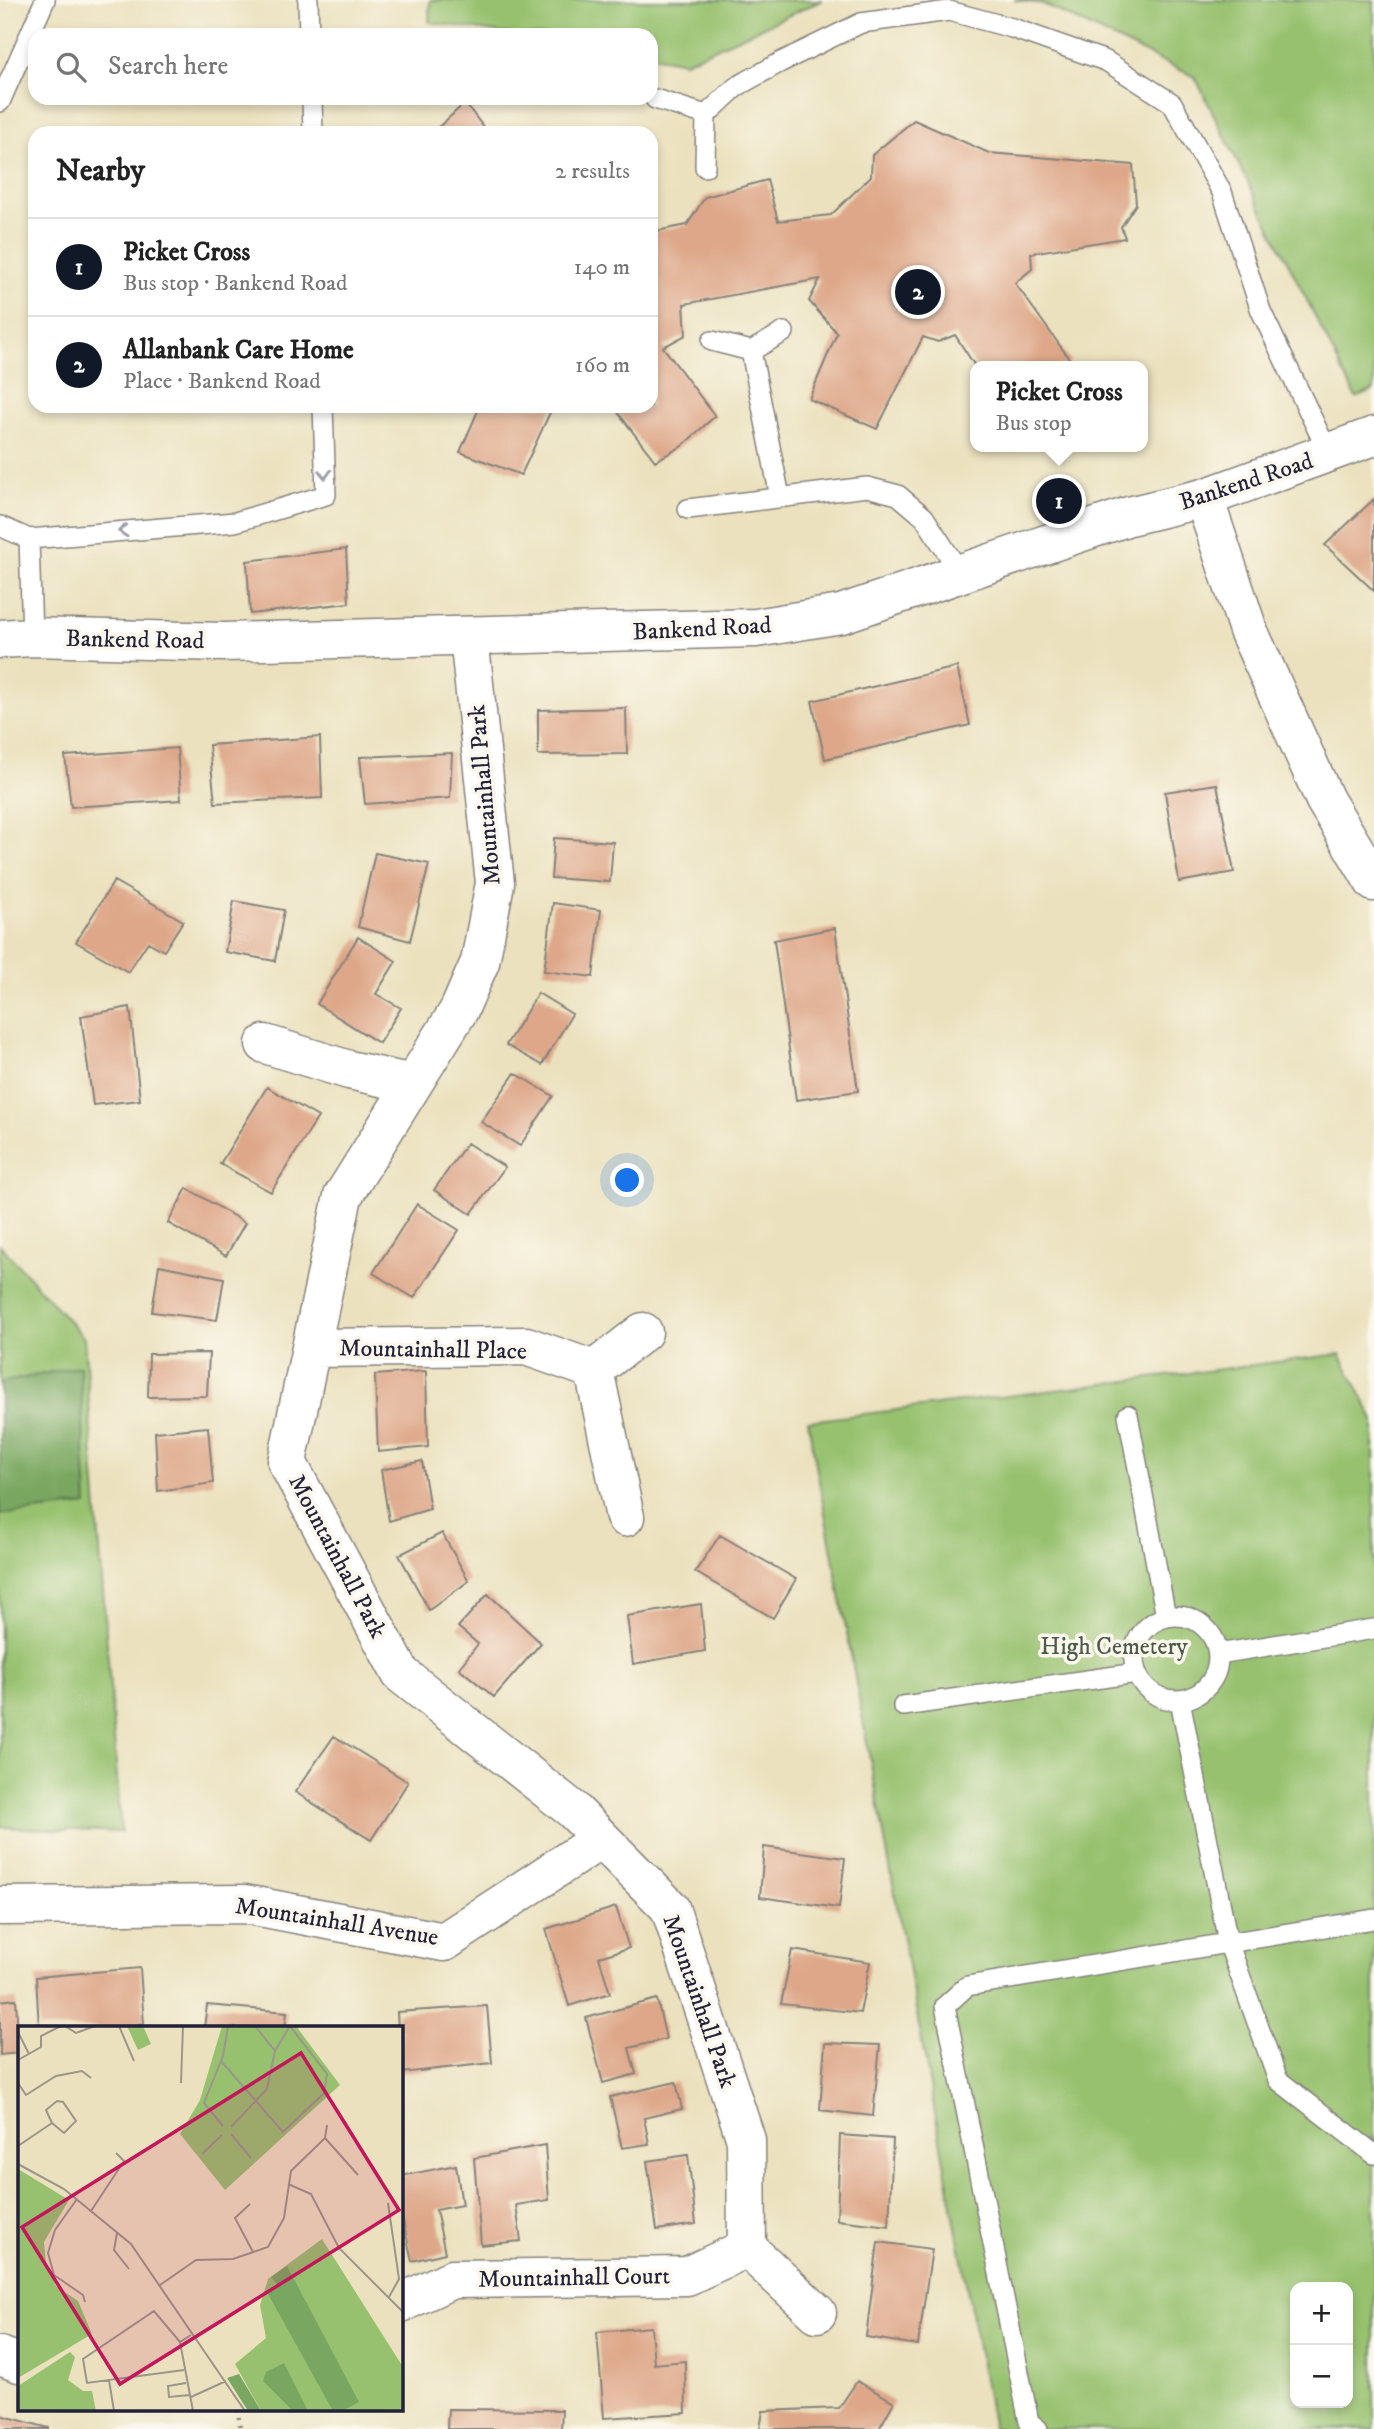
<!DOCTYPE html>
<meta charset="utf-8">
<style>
:root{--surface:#fff;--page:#f2f2f2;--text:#222;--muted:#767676;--line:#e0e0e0;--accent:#111827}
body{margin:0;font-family:"IM FELL DW Pica",serif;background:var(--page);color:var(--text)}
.controls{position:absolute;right:21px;bottom:21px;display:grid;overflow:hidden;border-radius:14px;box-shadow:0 4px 10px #0003}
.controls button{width:63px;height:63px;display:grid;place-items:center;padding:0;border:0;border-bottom:2px solid var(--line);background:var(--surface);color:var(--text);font:35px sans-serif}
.you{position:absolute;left:628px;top:1181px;width:24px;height:24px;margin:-18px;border:5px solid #fff;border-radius:50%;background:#1a73e8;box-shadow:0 0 0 10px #1a73e833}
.badge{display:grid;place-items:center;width:46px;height:46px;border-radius:50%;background:var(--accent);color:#fff;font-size:23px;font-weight:700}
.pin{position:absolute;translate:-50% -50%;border:4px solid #fff;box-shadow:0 2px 7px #0006}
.popup{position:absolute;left:970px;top:361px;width:178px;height:91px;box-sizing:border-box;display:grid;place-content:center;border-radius:14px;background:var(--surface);filter:drop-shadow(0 2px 5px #0005);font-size:23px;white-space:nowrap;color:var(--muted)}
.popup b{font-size:26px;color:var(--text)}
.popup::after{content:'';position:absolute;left:50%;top:100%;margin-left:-14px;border:14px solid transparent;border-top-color:var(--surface)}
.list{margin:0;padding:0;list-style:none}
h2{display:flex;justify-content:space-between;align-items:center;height:91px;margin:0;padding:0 28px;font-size:30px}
h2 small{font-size:23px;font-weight:400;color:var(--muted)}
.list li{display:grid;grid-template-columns:46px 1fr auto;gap:21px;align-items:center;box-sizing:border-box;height:98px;padding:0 28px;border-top:2px solid var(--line)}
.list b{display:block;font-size:26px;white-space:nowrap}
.list p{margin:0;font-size:23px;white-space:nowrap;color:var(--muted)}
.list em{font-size:23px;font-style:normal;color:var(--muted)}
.icon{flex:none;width:38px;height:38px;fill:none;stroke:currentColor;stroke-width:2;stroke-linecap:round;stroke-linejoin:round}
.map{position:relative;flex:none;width:1374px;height:2429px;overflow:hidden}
.search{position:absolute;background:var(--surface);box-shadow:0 4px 10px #0003;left:28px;top:28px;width:630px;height:77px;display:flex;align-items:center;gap:18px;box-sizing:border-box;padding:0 24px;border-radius:21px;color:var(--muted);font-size:26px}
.panel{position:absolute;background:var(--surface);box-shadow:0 4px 10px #0003;left:28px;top:126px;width:630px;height:287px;border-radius:21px}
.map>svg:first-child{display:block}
.green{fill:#97c16e;stroke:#5c7254;stroke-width:2;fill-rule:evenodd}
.forest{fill:#79a761;stroke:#4e644e;stroke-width:2}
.building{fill:#dea789}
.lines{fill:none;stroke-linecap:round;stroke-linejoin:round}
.service-casing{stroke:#86827c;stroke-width:22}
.minor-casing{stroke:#86827c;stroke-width:41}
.tertiary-casing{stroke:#86827c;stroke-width:41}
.path{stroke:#86827c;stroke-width:4.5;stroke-dasharray:2 5;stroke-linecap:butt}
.service{stroke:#fff;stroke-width:19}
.minor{stroke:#fff;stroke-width:38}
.tertiary{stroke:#fff;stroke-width:38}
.oneway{stroke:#9c9ca7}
.labels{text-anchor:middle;stroke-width:7;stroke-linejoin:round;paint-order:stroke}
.street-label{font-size:24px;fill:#22223b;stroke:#fbf7ec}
.park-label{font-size:24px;fill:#4b5a4d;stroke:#fbf7ec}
.inset-road{fill:none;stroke:#9b958a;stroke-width:2}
.view{fill:#c2185b;fill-opacity:0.15;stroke:#c2185b;stroke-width:3.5}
.inset-edge{fill:none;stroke:#22223b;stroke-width:3.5}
</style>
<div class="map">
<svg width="1374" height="2429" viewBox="0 0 1374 2429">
<rect width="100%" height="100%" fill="#fbf7ec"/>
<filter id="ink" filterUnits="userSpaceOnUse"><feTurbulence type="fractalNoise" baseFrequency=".0143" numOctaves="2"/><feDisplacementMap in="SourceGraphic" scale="14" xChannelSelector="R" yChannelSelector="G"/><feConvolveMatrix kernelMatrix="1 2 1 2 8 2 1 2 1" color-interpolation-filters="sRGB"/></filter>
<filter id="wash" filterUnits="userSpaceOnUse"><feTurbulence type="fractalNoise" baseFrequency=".00686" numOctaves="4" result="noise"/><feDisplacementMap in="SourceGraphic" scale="28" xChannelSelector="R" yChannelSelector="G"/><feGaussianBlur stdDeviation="1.57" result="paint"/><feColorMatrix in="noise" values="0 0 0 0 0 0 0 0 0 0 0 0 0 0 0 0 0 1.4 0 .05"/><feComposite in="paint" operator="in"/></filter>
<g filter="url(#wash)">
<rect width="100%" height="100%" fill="#ebe1be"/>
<!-- green -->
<path class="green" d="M430 0H823L685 62 651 56V35H515L429 22Z
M1014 0H1374V390L1356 398 1195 77 1043 4Z
M0 1245 84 1338 121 1832 0 1827Z
M1340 1354 1374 1420V2429H993L808 1421ZM1295 2287H1348V2403H1295Z"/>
<!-- forest -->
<path class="forest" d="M80 1366 87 1505 0 1515V1383Z"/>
<g id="blocks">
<!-- building -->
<path class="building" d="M465 103 488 133H432Z
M914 120 989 153 1133 165 1136 204 1121 227 1125 238 1031 253 1032 269 1015 283 1071 361 1065 366H975L955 335 938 342 923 337 877 429 809 399 837 333 809 301 820 279 684 304 686 335 663 347 715 416 681 447 655 461 613 406H651V232L687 225 705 197 767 180 778 221 831 215 871 176 872 155Z
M480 406H553L521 475 460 452Z
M1374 499V591L1325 545Z
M346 549 349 603 250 614 247 561Z
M957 667 970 725 825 759 812 701Z
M626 708 627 754 538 755V710Z
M320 737 322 798 215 803 209 745Z
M177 748 181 800 71 807 65 756Z
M452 753 450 798 365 804 360 757Z
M1217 784 1234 872 1179 882 1165 792Z
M554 838 613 842 610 882 551 878Z
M375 853 429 864 410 941 358 927Z
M114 881 183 921 164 951 148 942 128 972 76 942Z
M234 901 284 910 275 961 225 952Z
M553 903 601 910 593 977 544 971Z
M835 928 858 1091 796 1100 774 940Z
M358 937 396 961 376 994 401 1008 379 1043 317 1004Z
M538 993 572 1014 542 1065 506 1045Z
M130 1007 140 1100 93 1105 81 1016Z
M515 1073 553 1096 520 1146 481 1122Z
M267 1087 318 1117 271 1192 220 1164Z
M467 1143 505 1167 471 1214 434 1190Z
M187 1188 245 1223 226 1256 168 1223Z
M417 1204 459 1230 414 1298 373 1273Z
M159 1265 224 1278 217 1320 152 1312Z
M209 1353 207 1396 148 1397 149 1354Z
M426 1371 428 1447 378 1452 375 1375Z
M208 1427 213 1483 158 1491 155 1432Z
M422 1461 430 1509 389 1521 381 1470Z
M442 1533 469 1581 429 1610 399 1555Z
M720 1535 796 1579 773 1618 695 1572Z
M488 1594 541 1643 494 1697 459 1668 478 1644 458 1627Z
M701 1604 705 1651 633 1664 627 1616Z
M334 1736 408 1782 371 1840 295 1792Z
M764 1847 845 1858 839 1908 760 1897Z
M616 1907 629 1948 599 1957 610 1993 569 2006 546 1929Z
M792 1950 870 1962 860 2013 781 2004Z
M140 1968 144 2024 103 2028H39L36 1977Z
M16 1999 19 2053 0 2055V2001Z
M657 1999 666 2039 629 2048 636 2074 603 2083 586 2018Z
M207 2005 287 2012 285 2028H204Z
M487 2006 492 2063 401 2073V2028H398L397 2012Z
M825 2043 880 2045 873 2116 820 2110Z
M676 2082 682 2109 644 2118 649 2144 622 2148 610 2097Z
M840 2135 893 2139 889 2226 837 2220Z
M545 2145 549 2200 516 2205 521 2241 481 2245 474 2158Z
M688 2155 696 2224 657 2230 647 2161Z
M456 2165 462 2205 436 2210 445 2253 412 2261 401 2212V2176Z
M878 2242 932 2249 918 2345 866 2337Z
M651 2327 654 2364 685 2361 686 2413 604 2418 597 2332Z
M857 2381 894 2402 879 2429H760L763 2411 839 2408Z
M448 2409 562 2410 561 2429H447Z
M0 2415 49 2428V2429H0Z"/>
</g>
</g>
<g filter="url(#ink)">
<use href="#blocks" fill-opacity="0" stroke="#86827c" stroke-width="2"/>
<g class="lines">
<!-- service casing -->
<g class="service-casing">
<path id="service" d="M308 0 309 35
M312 98 313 133
M655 99 706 115 736 87 781 62 861 23 949 11 1012 28 1106 61 1172 103 1222 192 1261 311 1329 454
M0 102 45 0
M705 167 706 115
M712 341 751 351 784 332
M751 351 780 497
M688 509 867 487 898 495 924 517 961 574
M0 526 29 539 32 637
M29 539 235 522 326 495 323 406
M1128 1415 1166 1617
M1134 1658a42 42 0 1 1 84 0a42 42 0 1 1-84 0Z
M1218 1654 1374 1629
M1180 1700 1228 1942 1278 2080 1374 2154
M903 1706 1137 1673
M1038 2429 1029 2422 945 2006 967 1986 1374 1919"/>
</g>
<!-- minor casing -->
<g class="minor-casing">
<path id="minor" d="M1204 498 1248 630 1325 800 1374 882
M469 636 495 883 480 962 459 1010 343 1196 287 1462 401 1674 573 1810 670 1908 746 2140 747 2248 817 2313
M265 1044 349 1070 413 1084
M311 1348 526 1346 594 1370 625 1517
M594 1370 643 1332
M0 1906 244 1904 444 1942 601 1839
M401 2303 452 2279 687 2276 747 2248
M0 2356 19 2363"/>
</g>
<!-- tertiary casing -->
<g class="tertiary-casing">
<path id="tertiary" d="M0 639 32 637 224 642 756 628 841 614 1129 516 1204 498 1374 436"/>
</g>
<!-- path -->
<path class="path" d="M238 2410 240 2429"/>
<!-- service -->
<use href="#service" class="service"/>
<!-- minor -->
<use href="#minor" class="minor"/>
<!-- tertiary -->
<use href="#tertiary" class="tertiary"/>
</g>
<!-- one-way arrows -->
<defs><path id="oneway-chevron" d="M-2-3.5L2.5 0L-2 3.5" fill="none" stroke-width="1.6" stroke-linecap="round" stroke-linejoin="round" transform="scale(1.75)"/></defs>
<g class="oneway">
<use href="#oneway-chevron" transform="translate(325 474) rotate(88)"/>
<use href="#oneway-chevron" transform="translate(123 531) rotate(175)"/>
</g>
</g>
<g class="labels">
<!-- street labels -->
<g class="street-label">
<text transform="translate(1246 481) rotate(-18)" y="8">Bankend Road</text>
<text transform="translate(702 628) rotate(-3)" y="8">Bankend Road</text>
<text transform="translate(135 639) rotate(1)" y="8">Bankend Road</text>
<text transform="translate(484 795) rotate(-95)" y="8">Mountainhall Park</text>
<text transform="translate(433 1349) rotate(1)" y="8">Mountainhall Place</text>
<text transform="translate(338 1556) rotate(62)" y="8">Mountainhall Park</text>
<text transform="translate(337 1921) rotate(9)" y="8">Mountainhall Avenue</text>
<text transform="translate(700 2001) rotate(71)" y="8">Mountainhall Park</text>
<text transform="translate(574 2277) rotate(-1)" y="8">Mountainhall Court</text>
</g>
<!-- park labels -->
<g class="park-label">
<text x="1114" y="1654">High Cemetery</text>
</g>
</g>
<!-- overview -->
<g transform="translate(18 2026)">
<rect width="385" height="385" fill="#ebe1be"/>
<path d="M109 0H125L133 18 120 24ZM204 0H278L322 59 207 164 162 108 182 74ZM0 143 51 174 26 216 28 238 38 260 60 275 74 308 0 352ZM304 213 385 341V385H243L217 338 248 312 242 279 250 253ZM52 326 57 331 50 354 65 365H74L78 385H0V360Z" fill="#97c16e"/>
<path d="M269 240 341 376 324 385H315L249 266 261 260 253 251ZM266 337 290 385H275L245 355 248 346ZM221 348 243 385H230L209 352Z" fill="#79a761"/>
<path class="inset-road" d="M47 0 58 7 77 0M101 0 116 35M0 6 11 28M257 25 272 0M0 34 23 21V10L43 0M203 35 265 106 306 67 309 48 272 0M0 57 8 69 38 50 64 45 73 52M163 57 165 0M205 100 186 77 205 30 210 0M213 101 249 63 257 25 237 0M213 108 233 132M307 112 340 149M0 120 34 97 28 84 39 75 45 76 58 95 46 107 34 97M184 128 204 109M0 138 46 163 113 218 227 385M270 158 293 168 321 222 385 286M59 173 37 204 30 227 36 249 65 269 67 276M370 177 381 253 371 271M232 178 217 192 235 226M73 185 106 135 98 127M99 207 96 224 111 243M142 259 178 234 215 233 250 221 266 192 273 145 307 112 309 99M173 309 162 316 175 385M162 316 136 285 65 333 69 357 166 344M91 354 96 385M168 357 150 360 151 371 172 369M173 371 208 355"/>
<path class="view" d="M283 27 381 184 102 358 4 201Z"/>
<rect width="385" height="385" class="inset-edge"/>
</g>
</svg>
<div class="controls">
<button>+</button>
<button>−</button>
</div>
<div class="you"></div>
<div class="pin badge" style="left:1059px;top:501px">1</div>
<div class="popup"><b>Picket Cross</b>Bus stop</div>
<div class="pin badge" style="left:918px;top:292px">2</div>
<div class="search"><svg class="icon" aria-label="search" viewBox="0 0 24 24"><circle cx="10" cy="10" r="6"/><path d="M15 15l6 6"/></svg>Search here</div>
<section class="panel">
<h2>Nearby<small>2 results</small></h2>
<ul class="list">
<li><span class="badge">1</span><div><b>Picket Cross</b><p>Bus stop · Bankend Road</p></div><em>140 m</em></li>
<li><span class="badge">2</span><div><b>Allanbank Care Home</b><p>Place · Bankend Road</p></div><em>160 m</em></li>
</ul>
</section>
</div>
